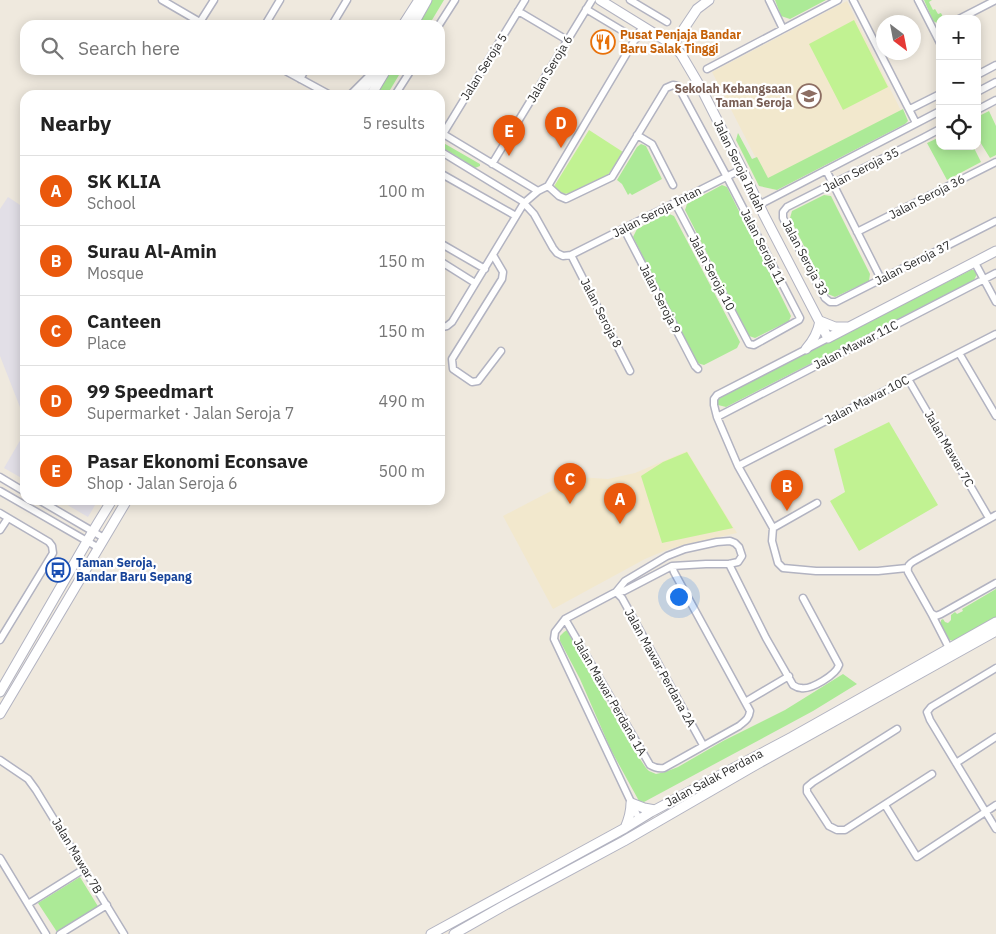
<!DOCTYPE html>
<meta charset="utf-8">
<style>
:root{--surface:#fff;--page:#f6f6f6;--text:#222;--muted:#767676;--line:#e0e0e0;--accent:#ea580c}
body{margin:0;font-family:"IBM Plex Sans",sans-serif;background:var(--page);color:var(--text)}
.controls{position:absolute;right:15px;top:15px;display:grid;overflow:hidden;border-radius:10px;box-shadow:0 2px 12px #0003}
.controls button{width:45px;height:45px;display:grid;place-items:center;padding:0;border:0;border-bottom:1px solid var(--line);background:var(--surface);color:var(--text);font:25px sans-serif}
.compass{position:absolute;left:876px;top:15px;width:45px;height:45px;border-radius:50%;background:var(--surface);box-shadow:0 2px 12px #0003;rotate:148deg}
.you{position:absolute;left:678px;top:596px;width:18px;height:18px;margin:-12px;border:4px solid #fff;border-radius:50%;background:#1a73e8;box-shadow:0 0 0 8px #1a73e833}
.badge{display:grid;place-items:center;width:32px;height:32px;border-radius:50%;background:var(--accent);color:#fff;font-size:16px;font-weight:700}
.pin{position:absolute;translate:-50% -41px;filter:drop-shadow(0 1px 2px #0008)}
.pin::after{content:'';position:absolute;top:26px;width:18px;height:15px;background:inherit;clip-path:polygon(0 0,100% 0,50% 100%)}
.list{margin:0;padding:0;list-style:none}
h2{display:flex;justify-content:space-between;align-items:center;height:65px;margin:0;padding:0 20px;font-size:21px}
h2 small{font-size:16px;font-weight:400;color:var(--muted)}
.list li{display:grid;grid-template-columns:32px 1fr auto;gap:15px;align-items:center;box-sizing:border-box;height:70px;padding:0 20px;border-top:1px solid var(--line)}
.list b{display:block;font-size:19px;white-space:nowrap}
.list p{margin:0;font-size:16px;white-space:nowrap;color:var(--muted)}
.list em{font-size:16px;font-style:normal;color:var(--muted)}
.icon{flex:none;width:28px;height:28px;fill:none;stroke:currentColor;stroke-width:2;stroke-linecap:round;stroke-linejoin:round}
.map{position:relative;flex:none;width:996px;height:934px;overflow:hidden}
.search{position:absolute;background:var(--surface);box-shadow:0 2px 12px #0003;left:20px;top:20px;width:425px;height:55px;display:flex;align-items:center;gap:12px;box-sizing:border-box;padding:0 18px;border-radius:15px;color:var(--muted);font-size:19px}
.panel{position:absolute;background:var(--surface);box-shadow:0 2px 12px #0003;left:20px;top:90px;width:425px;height:415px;border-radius:15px}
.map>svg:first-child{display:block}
.industrial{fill:#e2dfe7}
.education{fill:#f2e8cd}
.green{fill:#acea97}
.pitch{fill:#c1f292}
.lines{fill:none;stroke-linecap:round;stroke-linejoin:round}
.street-casing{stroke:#b2b3c1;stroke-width:9}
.secondary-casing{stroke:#b2b3c1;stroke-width:11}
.street{stroke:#fff;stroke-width:6}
.secondary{stroke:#fff;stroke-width:9}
.labels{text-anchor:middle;stroke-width:4.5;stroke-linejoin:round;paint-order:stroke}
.food-label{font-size:12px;font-weight:bold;fill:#c56008;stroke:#fff;text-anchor:start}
.street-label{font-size:12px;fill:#2d2d2d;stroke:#fff}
.education-label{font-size:12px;font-weight:bold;fill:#785e54;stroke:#fff;text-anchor:end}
.transit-label{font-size:12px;font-weight:bold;fill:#164399;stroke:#fff;text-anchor:start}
</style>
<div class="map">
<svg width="996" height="934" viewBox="0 0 996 934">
<rect width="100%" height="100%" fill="#efe9de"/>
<!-- industrial -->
<path class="industrial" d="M8 197 20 205 25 198V420L0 356V209Z
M25 432V480L4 468Z
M59 500H98L88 517Z"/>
<!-- education -->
<path class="education" d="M847 1 906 121 772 190 712 72Z
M687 451 737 533 683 545 664 551 645 559 553 609 503 516 578 477 608 479 635 473Z"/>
<!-- green -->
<path class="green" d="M431 0H444L429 25H416Z
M775 0H826L790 19 781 16Z
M924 0H932L929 2 933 10 935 9 938 14 941 13 944 19H940V22L937 23 933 21Z
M389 70H402L387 95H375Z
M903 109 908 121 905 124 777 190 759 186 736 140 738 133 752 159 757 157 768 178Z
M989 111 996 126V155L990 158 977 137V117Z
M940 137V146H973L981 162 947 180 927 143Z
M440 141 480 164V166L475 168 440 146Z
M641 144 646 146 662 179 632 195 630 193 628 195 622 184 617 180 637 147Z
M722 185 727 187 791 316 789 321 755 338 749 336 685 210 687 204Z
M824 195 831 196 870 274 869 281 835 297 828 294 790 218 792 211Z
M667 213 674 216 740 342 737 348 704 365 697 363 633 237 637 229Z
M971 270H974L977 274 974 280 726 407 718 405 716 402 717 398 721 395 809 351 817 348Z
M996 589V618L956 640 953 641 947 639 941 628V620L943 619 945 622 948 623 951 620V615L955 612 957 614 963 611 962 609Z
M567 630 591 676 636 753 646 768 649 771 656 774 665 772 678 767 723 741 785 710 843 674 857 684 813 711 644 802 639 801 611 750 580 679 560 641V636L564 632Z
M80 877 99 908 57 932 38 903Z"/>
<!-- pitch -->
<path class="pitch" d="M854 20 888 87 843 110 809 44Z
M589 130 623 152 608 175 570 193C562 195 559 193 553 188Z
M889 422 938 505 859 551 830 501 845 492 834 449Z
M687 452 733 528 662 543 641 476 663 462Z"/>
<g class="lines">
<!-- street casing -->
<g class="street-casing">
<path id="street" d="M162 0 205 25
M630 0 667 22
M769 0 783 29
M853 0 916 123
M918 0 940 43
M586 9 636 39
M518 11 567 40
M959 19 996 0
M200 22 214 0
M265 25 280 0
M332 25 347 0
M439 25 455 0
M707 69 838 0
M284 70 330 95
M977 75 996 65
M300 79 305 70
M977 92 996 82
M350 95 368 77
M395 95 411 70
M910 109 940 94
M977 110 996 100
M940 129 923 138 787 207 783 212V218L825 298 830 302H836L996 221
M440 132 538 191
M443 134 525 0
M637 135 652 144 673 185
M440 151 522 201 534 214 553 248 557 253 563 256 571 255 742 169
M492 164 592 0
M826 170 881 279
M440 173 516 216
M548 186 559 196 566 199 612 177 666 88 673 85 678 86 727 177 800 318 799 320 754 345 749 344 675 203
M759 205 940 111
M624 229 695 366 698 369
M857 232 996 162
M440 243 485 269
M493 255 503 272 502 279 452 359 453 369 472 382 478 381 501 351
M571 255 630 371
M440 261 475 283
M975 263 996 302
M440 325 442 327 447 326 452 322 524 203 538 191 548 186 643 26
M959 353 996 416
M908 379 989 518
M717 417 996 273
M738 466 996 334
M0 477 25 492
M0 491 99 548
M39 500 104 538
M817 503 773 528 738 466 717 417 714 405V399L717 395 828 338
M0 513 49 542 52 546 53 553 0 640
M773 528 772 541 778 563 783 568 816 571H878L907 568
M0 530 8 518
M729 564 766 638 793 685C796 687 797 688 801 688 811 690 836 675 839 665L803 598
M616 592 624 591 672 566 706 564H729L738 562 742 556 739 547 735 543 730 541 717 542 685 549 667 556 625 581 616 592 565 619 555 632 554 639 639 819
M616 592 622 598 703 745
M931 613 936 616 941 614 996 583
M565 619 650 765C655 768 658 769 664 768L739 726C745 721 749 719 750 711L674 572 672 566
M951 652 931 613 908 572C907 566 909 564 914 561L996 515
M996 668 931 707 927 712 930 720 996 829
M745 702 789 676
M897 729 813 782 807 787V792L829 826 837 830H845L932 774
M0 760 28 779 36 790 124 934
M956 763 996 737
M885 805 917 857 996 805
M0 858 46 934
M28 904 84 869
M60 934 107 905"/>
</g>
<!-- secondary casing -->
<g class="secondary-casing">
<path id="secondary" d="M600 0 673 45 681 54 701 88 742 169 764 215 828 338 996 251
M403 25 419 0
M413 25 427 0
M673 45 697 9 709 0
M360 95 376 70
M371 95 386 70
M806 349C814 340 818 332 820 321L835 327H847
M0 692 93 531 112 500
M0 714 127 500
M625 828C629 819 631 813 631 803L644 808 655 810
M431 934 625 828 651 812 792 737 996 622
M454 934 505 905 624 841 752 767 996 631"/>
</g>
<!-- street -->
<use href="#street" class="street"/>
<!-- secondary -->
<use href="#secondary" class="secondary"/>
</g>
<!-- icons -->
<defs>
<g id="restaurant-ring" transform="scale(1.25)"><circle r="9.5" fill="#fff" stroke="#e8710a" stroke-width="1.5"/><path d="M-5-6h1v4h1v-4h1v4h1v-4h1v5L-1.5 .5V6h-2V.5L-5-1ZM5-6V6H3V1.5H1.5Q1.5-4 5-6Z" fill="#e8710a"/></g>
<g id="school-ring" transform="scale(1.25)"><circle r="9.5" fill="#fff" stroke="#8d6e63" stroke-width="1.5"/><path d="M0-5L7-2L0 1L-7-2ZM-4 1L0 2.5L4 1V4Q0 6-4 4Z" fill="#8d6e63"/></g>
<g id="bus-ring" transform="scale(1.25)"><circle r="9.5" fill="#fff" stroke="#1a4fb4" stroke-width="1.5"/><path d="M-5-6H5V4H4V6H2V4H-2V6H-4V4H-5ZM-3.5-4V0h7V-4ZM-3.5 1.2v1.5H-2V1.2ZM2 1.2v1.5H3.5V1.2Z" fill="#1a4fb4"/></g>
</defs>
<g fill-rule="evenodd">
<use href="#restaurant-ring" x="603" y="42"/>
<use href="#school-ring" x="809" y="96"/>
<use href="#bus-ring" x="58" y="570"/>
</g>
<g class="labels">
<!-- food labels -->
<g class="food-label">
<text x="620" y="39">Pusat Penjaja Bandar<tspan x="620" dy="14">Baru Salak Tinggi</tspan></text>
</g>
<!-- street labels -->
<g class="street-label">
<text transform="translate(484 67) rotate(-58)" y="4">Jalan Seroja 5</text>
<text transform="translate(550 69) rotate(-59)" y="4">Jalan Seroja 6</text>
<text transform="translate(739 166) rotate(64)" y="4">Jalan Seroja Indah</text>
<text transform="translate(861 170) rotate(-27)" y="4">Jalan Seroja 35</text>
<text transform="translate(927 197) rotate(-27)" y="4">Jalan Seroja 36</text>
<text transform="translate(657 212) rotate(-27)" y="4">Jalan Seroja Intan</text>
<text transform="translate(763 247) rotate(63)" y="4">Jalan Seroja 11</text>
<text transform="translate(805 258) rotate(62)" y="4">Jalan Seroja 33</text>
<text transform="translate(913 263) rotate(-27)" y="4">Jalan Seroja 37</text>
<text transform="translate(712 273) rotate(62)" y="4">Jalan Seroja 10</text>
<text transform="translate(660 299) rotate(63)" y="4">Jalan Seroja 9</text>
<text transform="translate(601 313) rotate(63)" y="4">Jalan Seroja 8</text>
<text transform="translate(856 345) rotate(-27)" y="4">Jalan Mawar 11C</text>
<text transform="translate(867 400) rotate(-27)" y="4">Jalan Mawar 10C</text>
<text transform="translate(949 449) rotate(60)" y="4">Jalan Mawar 7C</text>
<text transform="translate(660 668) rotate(61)" y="4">Jalan Mawar Perdana 2A</text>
<text transform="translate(610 697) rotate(60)" y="4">Jalan Mawar Perdana 1A</text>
<text transform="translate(714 778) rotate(-28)" y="4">Jalan Salak Perdana</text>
<text transform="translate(77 856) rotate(59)" y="4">Jalan Mawar 7B</text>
</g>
<!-- education labels -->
<g class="education-label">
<text x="792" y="93">Sekolah Kebangsaan<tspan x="792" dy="14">Taman Seroja</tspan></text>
</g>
<!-- transit labels -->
<g class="transit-label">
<text x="76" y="567">Taman Seroja,<tspan x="76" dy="14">Bandar Baru Sepang</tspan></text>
</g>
</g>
</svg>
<div class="controls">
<button>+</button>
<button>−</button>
<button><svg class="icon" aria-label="locate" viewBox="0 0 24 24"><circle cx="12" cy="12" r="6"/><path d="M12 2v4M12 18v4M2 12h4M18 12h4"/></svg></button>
</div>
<svg class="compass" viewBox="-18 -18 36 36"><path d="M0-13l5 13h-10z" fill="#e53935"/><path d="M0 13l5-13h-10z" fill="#767676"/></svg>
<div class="you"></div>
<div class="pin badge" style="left:620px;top:524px">A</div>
<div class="pin badge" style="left:787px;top:511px">B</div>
<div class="pin badge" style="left:570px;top:504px">C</div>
<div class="pin badge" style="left:561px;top:148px">D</div>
<div class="pin badge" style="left:509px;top:156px">E</div>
<div class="search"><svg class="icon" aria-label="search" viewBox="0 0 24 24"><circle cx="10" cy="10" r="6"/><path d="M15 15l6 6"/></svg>Search here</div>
<section class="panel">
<h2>Nearby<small>5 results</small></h2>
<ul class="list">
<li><span class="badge">A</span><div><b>SK KLIA</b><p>School</p></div><em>100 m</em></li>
<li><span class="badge">B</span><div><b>Surau Al-Amin</b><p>Mosque</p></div><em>150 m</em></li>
<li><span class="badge">C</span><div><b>Canteen</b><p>Place</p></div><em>150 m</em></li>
<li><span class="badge">D</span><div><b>99 Speedmart</b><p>Supermarket · Jalan Seroja 7</p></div><em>490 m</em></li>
<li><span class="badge">E</span><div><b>Pasar Ekonomi Econsave</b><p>Shop · Jalan Seroja 6</p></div><em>500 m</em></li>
</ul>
</section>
</div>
